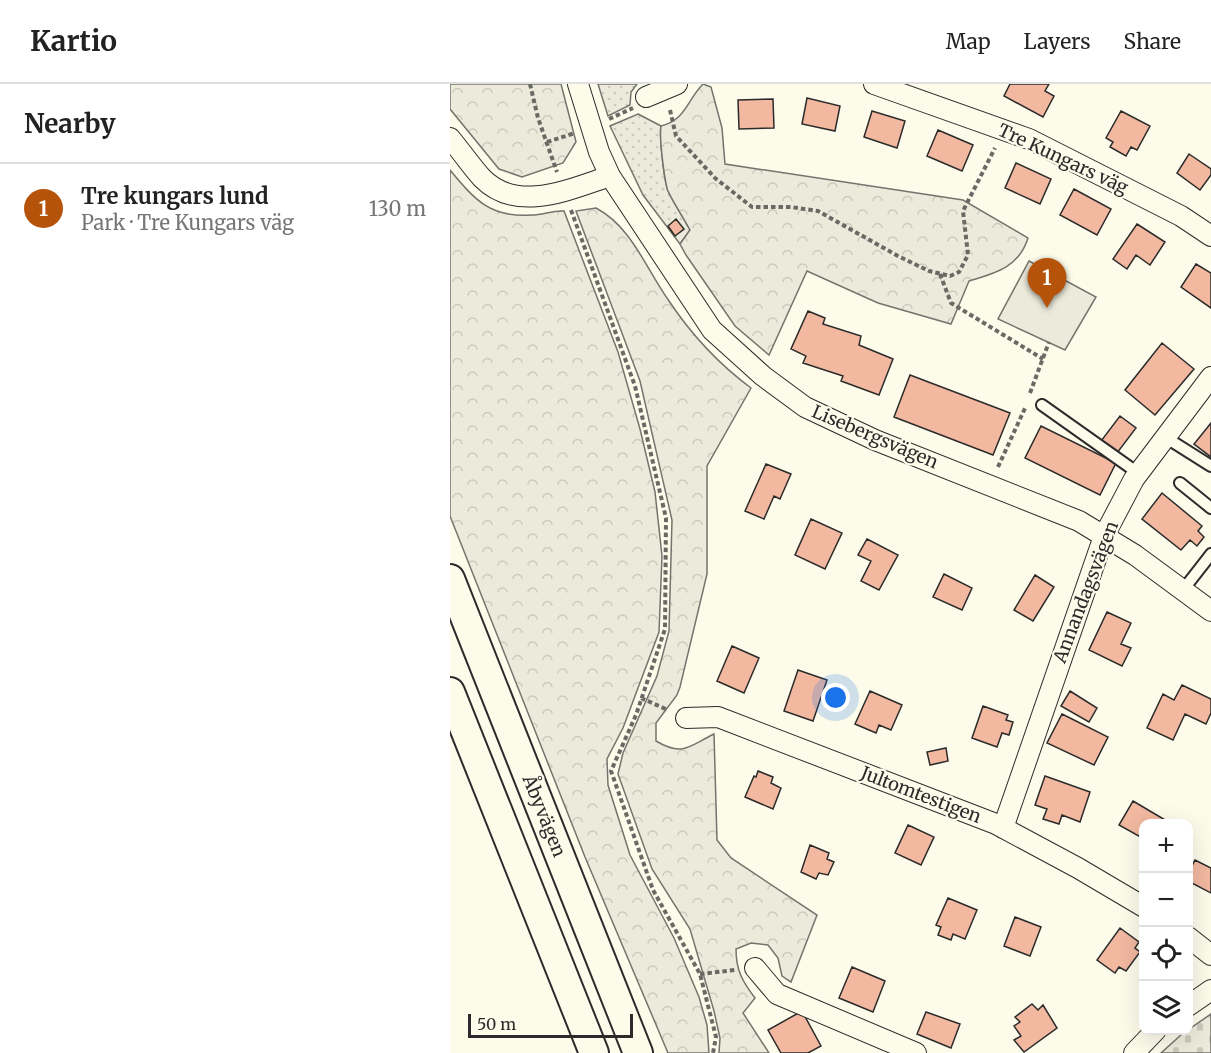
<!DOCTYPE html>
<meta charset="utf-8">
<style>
:root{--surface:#fff;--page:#f6f6f6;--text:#222;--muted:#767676;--line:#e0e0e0;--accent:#b45309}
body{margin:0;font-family:Merriweather,serif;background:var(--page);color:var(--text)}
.controls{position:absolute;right:18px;bottom:18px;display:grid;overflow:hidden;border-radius:12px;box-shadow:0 6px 24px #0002}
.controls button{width:54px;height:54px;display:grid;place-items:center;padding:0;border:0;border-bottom:2px solid var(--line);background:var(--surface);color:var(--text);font:30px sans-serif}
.scale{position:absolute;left:18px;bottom:15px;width:165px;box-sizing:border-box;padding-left:6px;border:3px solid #2b2b2b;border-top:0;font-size:16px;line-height:21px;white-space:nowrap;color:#2b2b2b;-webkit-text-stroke:4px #fdfbea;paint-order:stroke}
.you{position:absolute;left:386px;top:614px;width:21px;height:21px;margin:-15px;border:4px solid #fff;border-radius:50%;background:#1a73e8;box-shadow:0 0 0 9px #1a73e833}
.badge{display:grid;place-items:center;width:39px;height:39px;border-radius:50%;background:var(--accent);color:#fff;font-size:20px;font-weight:700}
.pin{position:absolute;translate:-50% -50px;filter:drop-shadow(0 2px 3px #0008)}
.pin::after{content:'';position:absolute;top:32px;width:21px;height:18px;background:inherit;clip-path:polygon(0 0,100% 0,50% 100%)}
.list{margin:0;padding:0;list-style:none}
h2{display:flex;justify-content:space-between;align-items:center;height:78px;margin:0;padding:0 24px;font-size:26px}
h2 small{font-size:20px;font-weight:400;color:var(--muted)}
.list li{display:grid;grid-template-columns:39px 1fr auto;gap:18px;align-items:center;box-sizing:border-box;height:90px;padding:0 24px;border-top:2px solid var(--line)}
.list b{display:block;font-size:22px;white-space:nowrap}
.list p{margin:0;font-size:20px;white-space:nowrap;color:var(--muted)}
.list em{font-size:20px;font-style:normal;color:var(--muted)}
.icon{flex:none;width:33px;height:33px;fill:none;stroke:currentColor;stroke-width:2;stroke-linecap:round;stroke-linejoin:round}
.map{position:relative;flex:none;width:761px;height:969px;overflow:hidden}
header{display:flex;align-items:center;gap:36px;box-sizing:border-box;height:84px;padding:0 30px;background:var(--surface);border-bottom:2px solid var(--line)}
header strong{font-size:28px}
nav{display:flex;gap:33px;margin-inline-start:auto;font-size:21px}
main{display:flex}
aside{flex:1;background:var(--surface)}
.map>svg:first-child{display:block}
.grass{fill:url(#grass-dots);stroke:#74746e;stroke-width:1.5}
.forest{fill:url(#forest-crowns);stroke:#74746e;stroke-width:1.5}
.cemetery{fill:url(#cemetery-stones);stroke:#74746e;stroke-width:1.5}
.park{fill:#ecebdb;stroke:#74746e;stroke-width:1.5}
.building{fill:#f2b8a0;stroke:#2b2b2b;stroke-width:1.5}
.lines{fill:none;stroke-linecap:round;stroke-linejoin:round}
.lane-casing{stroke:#2b2b2b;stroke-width:14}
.street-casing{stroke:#2b2b2b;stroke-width:22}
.secondary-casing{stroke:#2b2b2b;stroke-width:32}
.path{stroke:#6a6964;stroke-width:4;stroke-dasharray:4.5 3;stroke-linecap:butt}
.lane{stroke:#fdfbea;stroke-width:10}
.street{stroke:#fdfbea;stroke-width:20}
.secondary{stroke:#fdfbea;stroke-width:28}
.labels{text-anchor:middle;stroke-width:4.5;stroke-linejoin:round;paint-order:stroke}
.street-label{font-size:18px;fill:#2b2b2b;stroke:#fdfbea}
</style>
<header>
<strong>Kartio</strong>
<nav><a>Map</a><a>Layers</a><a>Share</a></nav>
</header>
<main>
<aside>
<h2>Nearby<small></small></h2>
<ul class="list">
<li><span class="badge">1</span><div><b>Tre kungars lund</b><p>Park · Tre Kungars väg</p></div><em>130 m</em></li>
</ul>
</aside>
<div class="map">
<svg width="761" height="969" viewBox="0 0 761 969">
<defs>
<pattern id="grass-dots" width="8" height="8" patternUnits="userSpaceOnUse" patternTransform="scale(1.5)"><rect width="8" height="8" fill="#ecebdb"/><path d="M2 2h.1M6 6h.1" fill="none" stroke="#cbcabc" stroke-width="1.8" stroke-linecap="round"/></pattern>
<pattern id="forest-crowns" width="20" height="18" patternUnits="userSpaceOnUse" patternTransform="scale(1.5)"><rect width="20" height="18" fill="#ecebdb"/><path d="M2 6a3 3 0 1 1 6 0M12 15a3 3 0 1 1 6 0" fill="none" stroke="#cbcabc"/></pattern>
<pattern id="cemetery-stones" width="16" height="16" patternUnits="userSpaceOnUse" patternTransform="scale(1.5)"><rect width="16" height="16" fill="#ecebdb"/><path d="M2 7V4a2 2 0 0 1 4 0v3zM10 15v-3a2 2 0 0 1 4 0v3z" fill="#cbcabc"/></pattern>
</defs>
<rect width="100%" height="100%" fill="#fdfbea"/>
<!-- grass -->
<path class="grass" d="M148 0H187L181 8 180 21 158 32Z
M188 30 211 42C209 53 214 92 217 104 218 111 235 136 240 146L230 160 193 111 160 42Z"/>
<!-- forest -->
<path class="forest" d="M0 0H111L126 58 113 79 72 93 49 85 0 25Z
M253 0 261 3 272 44 275 80 513 116 578 154C569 183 546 189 519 197L501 240 428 219 357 187 319 271 285 242 236 171 230 160 240 146C235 136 218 110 217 104 214 92 209 53 211 42 236 36 237 16 253 0Z
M0 86C25 116 40 134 82 131 93 131 103 126 114 127L168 268 190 345 205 408 212 472 209 548 173 644 157 675 158 701 180 771 224 854 249 913 257 941 259 969H218L135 773 0 432Z
M146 124C182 143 196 185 219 217 241 250 270 281 301 304L257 382V490L230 603 227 611 206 639V657C233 673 239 662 264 650L267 756 281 774 367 831 341 898 332 892 328 874 318 861 301 859 286 865C286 886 292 897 305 914L293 929 319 969H269L270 954 264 927 240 845 202 785 168 690 173 669 207 592 219 547 222 436 190 297 126 127Z"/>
<!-- cemetery -->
<path class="cemetery" d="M761 930V969H711L732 950Z"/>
<!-- park -->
<path class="park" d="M579 177 646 213 615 266 548 235Z"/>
<!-- building -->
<path class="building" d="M560 0H599L595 7 604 12 593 33 554 12Z
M357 14 390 22 385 47 352 40Z
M323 15 324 44 289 45 288 16Z
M422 27 455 37 447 64 414 53Z
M671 27 700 42 687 66 681 63 676 72 660 63 663 58 656 54Z
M488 46 523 61 512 87 477 72Z
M739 70 761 85V91L750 106 727 89Z
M566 79 601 95 590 120 555 104Z
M624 105 661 125 647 151 610 131Z
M226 135 234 145 225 152 218 142Z
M687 140 715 158 700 181 686 171 677 185 663 175Z
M746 180 761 189V224L731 203Z
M358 227 375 234 373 240 411 252 409 261 443 275 429 311 391 297 393 292 353 279 356 272 341 265Z
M712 259 744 285 705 331 675 306Z
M460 291 560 329 543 371 444 333Z
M670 332 686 344 667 369 651 357Z
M761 339V373L744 360Z
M591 342 666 379 650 411 575 374Z
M316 380 341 390 330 415 324 412 314 435 295 427Z
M712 409 752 442 748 447 754 453 747 462 740 456 731 466 692 435Z
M361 435 392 449 375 485 345 471Z
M417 455 448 471 429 506 411 497 421 477 408 471Z
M494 490 522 504 512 526 483 513Z
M585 491 604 503 583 537 564 526Z
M657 528 681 539 671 560 681 564 672 582 639 566Z
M282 562 309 574 294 609 267 597Z
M348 586 377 596 363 637 334 627Z
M732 601 761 615V629L756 640 735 630 723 656 697 644 713 610 724 616Z
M420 607 452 621 441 646 429 641 426 649 405 640Z
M620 607 647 624 639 638 611 622Z
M533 622 558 631 556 636 563 638 559 651 552 649 547 663 522 654Z
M612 630 658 653 644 681 597 659Z
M496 664 498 677 480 681 477 668Z
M308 687 323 693 321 699 331 704 323 725 295 713 304 692 306 693Z
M595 692 640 708 630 738 612 731 609 740 593 735 597 725 585 721Z
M683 717 722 740H694V755L669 741Z
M458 741 484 753 471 781 445 769Z
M360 761 379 769 377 775 384 778 378 791 369 789 366 795 351 788Z
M745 776 761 784V809L738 797V790Z
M498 814 527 826 515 855 503 850 501 856 488 851 491 843 486 841Z
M565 833 591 843 580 872 554 862Z
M670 844 689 858 685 864 690 868 676 887 669 883 665 889 647 876Z
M402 883 435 897 423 928 389 914Z
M582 920 588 926 593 921 607 944 574 968 564 956 571 952 564 942 570 938 565 933Z
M352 927 371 962 358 969H331L318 946Z
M476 928 510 940 501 964 467 950Z"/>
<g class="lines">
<!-- lane casing -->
<g class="lane-casing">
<path id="lane" d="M592 321 688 389
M715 353 761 382
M730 399 761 424
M733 506 761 470"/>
</g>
<!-- street casing -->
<g class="street-casing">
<path id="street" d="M128 0 149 68 160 92 262 246 313 292 355 323 425 356 629 437 685 471 761 527
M424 0 579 55 731 132 761 152
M196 13 227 0
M0 54C11 67 21 82 32 94 67 130 120 105 160 92
M236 634 268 633 546 740 628 784 694 823
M553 744 654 452 684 395 761 293
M738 853 761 871
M305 884 327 910 466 969
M738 922 761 906
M684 969 706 946"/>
</g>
<!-- secondary casing -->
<g class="secondary-casing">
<path id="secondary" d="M0 495 188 969
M0 608 144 969"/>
</g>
<!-- path -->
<path class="path" d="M80 0 88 34 107 88
M220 26 226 52 265 94 302 123H341L368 127 448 172 479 187 500 192 509 188 518 171 513 127 545 64
M159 35 183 24
M97 58 125 49
M121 126 185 302 216 434 215 545 186 631 161 687 203 806 250 890 266 953 263 969
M490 190 501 219 593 275
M580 309 599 258
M548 383 576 322
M191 614 218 626
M250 890 285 886"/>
<!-- lane -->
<use href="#lane" class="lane"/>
<!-- street -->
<use href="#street" class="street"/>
<!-- secondary -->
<use href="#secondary" class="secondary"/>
</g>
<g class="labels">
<!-- street labels -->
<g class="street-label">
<text transform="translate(613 75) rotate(25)" y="6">Tre Kungars väg</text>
<text transform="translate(425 353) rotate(23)" y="6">Lisebergsvägen</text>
<text transform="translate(636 508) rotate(-69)" y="6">Annandagsvägen</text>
<text transform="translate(471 711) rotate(21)" y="6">Jultomtestigen</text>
<text transform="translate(94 732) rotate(68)" y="6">Åbyvägen</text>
</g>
</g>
</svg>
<div class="controls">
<button>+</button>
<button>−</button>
<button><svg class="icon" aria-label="locate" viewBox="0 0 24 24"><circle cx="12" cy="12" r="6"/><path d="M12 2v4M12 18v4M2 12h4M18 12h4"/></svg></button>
<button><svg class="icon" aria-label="layers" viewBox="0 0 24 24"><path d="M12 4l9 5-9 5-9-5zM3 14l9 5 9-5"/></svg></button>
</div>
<div class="scale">50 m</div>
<div class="you"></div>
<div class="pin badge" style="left:597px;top:224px">1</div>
</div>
</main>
